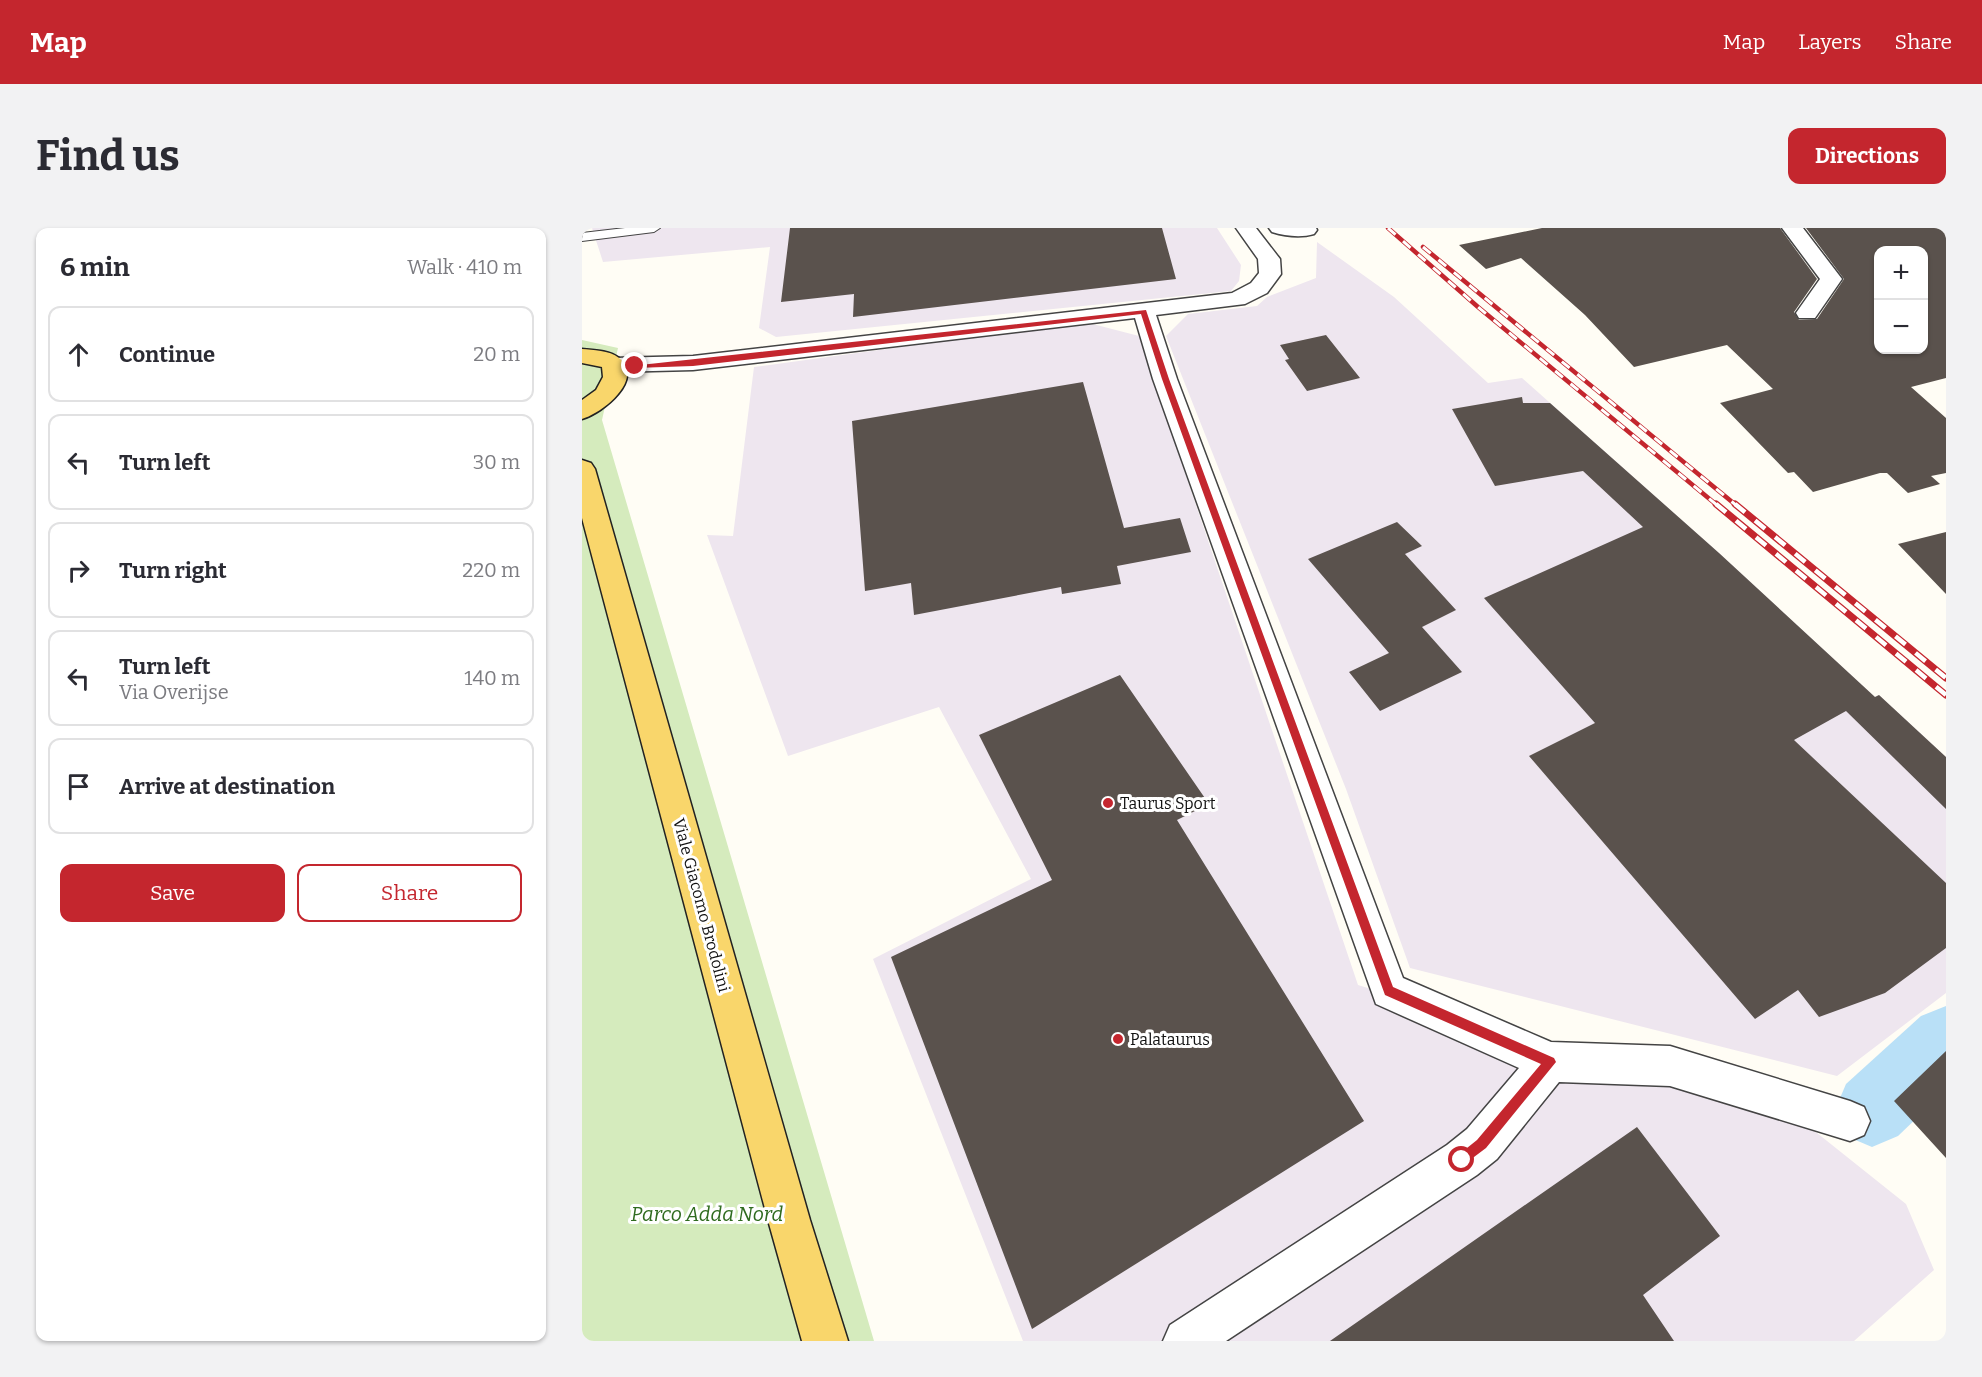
<!DOCTYPE html>
<meta charset="utf-8">
<style>
:root{--surface:#fff;--page:#f2f2f3;--text:#2b2b33;--muted:#7c7c81;--line:#e1e1e2;--accent:#c4262e}
body{margin:0;font-family:Bitter,serif;background:var(--page);color:var(--text)}
.controls{position:absolute;right:18px;top:18px;display:grid;overflow:hidden;border-radius:12px;box-shadow:0 2px 4px #0004}
.controls button{width:54px;height:54px;display:grid;place-items:center;padding:0;border:0;border-bottom:2px solid var(--line);background:var(--surface);color:var(--text);font:30px sans-serif}
.stop{position:absolute;width:18px;height:18px;margin:-14px;border:4px solid #c4262e;border-radius:50%;background:#fff}
.stop.end{background:#c4262e;border-color:#fff;box-shadow:0 2px 6px #0008}
.list{margin:0;padding:0;list-style:none}
h2{display:flex;justify-content:space-between;align-items:center;height:78px;margin:0;padding:0 24px;font-size:26px}
h2 small{font-size:20px;font-weight:400;color:var(--muted)}
.list li{display:grid;grid-template-columns:39px 1fr auto;gap:18px;align-items:center;box-sizing:border-box;height:96px;margin:0 12px 12px;padding:0 12px;border:2px solid var(--line);border-radius:12px}
.list b{display:block;font-size:22px;white-space:nowrap}
.list p{margin:0;font-size:20px;white-space:nowrap;color:var(--muted)}
.list em{font-size:20px;font-style:normal;color:var(--muted)}
.actions{display:flex;gap:12px;padding:18px 24px}
.actions a{flex:1;padding:14px 0;border:2px solid var(--accent);border-radius:12px;text-align:center;font-size:21px;color:var(--accent)}
.actions .main{background:var(--accent);color:#fff}
.icon{flex:none;width:33px;height:33px;fill:none;stroke:currentColor;stroke-width:2;stroke-linecap:round;stroke-linejoin:round}
.map{position:relative;flex:none;width:1364px;height:1113px;overflow:hidden;border-radius:12px}
header{display:flex;align-items:center;gap:36px;box-sizing:border-box;height:84px;padding:0 30px;background:var(--accent);color:#fff}
header strong{font-size:28px}
nav{display:flex;gap:33px;margin-inline-start:auto;font-size:21px}
.intro{display:flex;align-items:center;justify-content:space-between;box-sizing:border-box;height:144px;padding:0 36px}
h1{margin:0;font-size:42px}
.button{padding:15px 27px;border-radius:12px;background:var(--accent);color:#fff;font-size:21px;font-weight:700}
main{display:flex;gap:36px;padding:0 36px}
aside{flex:1;background:var(--surface);border-radius:12px;box-shadow:0 2px 4px #0004}
.map>svg:first-child{display:block}
.industrial{fill:#eee6ef}
.green{fill:#d5ebbd}
.lines{fill:none;stroke-linecap:round;stroke-linejoin:round}
.river{fill:#b9e0f7;fill-rule:evenodd}
.building{fill:#5a524d;fill-rule:evenodd}
.service-casing{stroke:#444;stroke-width:2}
.minor-casing{stroke:#444;stroke-width:3}
.primary-casing{stroke:#222;stroke-width:3}
.service{fill:#fff;fill-rule:evenodd}
.minor{fill:#fff;fill-rule:evenodd}
.primary{fill:#f9d66b;fill-rule:evenodd}
.rail-far1-casing{stroke:#c4262e;stroke-width:4.5}
.rail-casing{stroke:#c4262e;stroke-width:7}
.rail-far1{stroke:#fff;stroke-width:3;stroke-dasharray:10;stroke-linecap:butt}
.rail{stroke:#fff;stroke-width:4.5;stroke-dasharray:13;stroke-linecap:butt}
.route{fill:#c4262e}
.poi-dot{fill:#c4262e;stroke:#fff;stroke-width:2}
.labels{text-anchor:middle;stroke-width:6;stroke-linejoin:round;paint-order:stroke}
.poi-label{font-size:16px;fill:#111;stroke:#fff;text-anchor:start}
.street-label{font-size:16px;fill:#111;stroke:#fff}
.near-park-label{font-size:20px;font-style:italic;fill:#2f6b1f;stroke:#fff}
</style>
<header>
<strong>Map</strong>
<nav><a>Map</a><a>Layers</a><a>Share</a></nav>
</header>
<div class="intro"><h1>Find us</h1><a class="button">Directions</a></div>
<main>
<aside>
<h2>6 min<small>Walk · 410 m</small></h2>
<ul class="list">
<li><svg class="icon" aria-label="ahead" viewBox="0 0 24 24"><path d="M12 20V5M6 11l6-6 6 6"/></svg><div><b>Continue</b></div><em>20 m</em></li>
<li><svg class="icon" aria-label="left" viewBox="0 0 24 24"><path d="M17 20v-9H6M10 6l-5 5 5 5"/></svg><div><b>Turn left</b></div><em>30 m</em></li>
<li><svg class="icon" aria-label="right" viewBox="0 0 24 24"><path d="M7 20v-9h11M14 6l5 5-5 5"/></svg><div><b>Turn right</b></div><em>220 m</em></li>
<li><svg class="icon" aria-label="left" viewBox="0 0 24 24"><path d="M17 20v-9H6M10 6l-5 5 5 5"/></svg><div><b>Turn left</b><p>Via Overijse</p></div><em>140 m</em></li>
<li><svg class="icon" aria-label="arrive" viewBox="0 0 24 24"><path d="M6 21V4h12l-3 4 3 4H6"/></svg><div><b>Arrive at destination</b></div></li>
</ul>
<div class="actions"><a class="main">Save</a><a>Share</a></div>
</aside>
<div class="map">
<svg width="1364" height="1113" viewBox="0 0 1364 1113">
<rect width="100%" height="100%" fill="#fffdf5"/>
<!-- industrial -->
<path class="industrial" d="M10 0H635L659 37 657 53 649 63 194 109 177 100 188 19 21 34Z
M735 14 812 69 906 155 940 150 1137 325 1293 469 1297 467 1364 529V765L1255 848 828 740 764 561 584 108 606 86 675 78 685 69 734 50Z
M503 94 557 108 776 757 1225 897 1324 976 1352 1042 1272 1113H441L291 731 449 651 357 479 206 528 125 307 151 308 172 139Z"/>
<!-- green -->
<path class="green" d="M0 112 36 120 20 192 292 1113H0Z"/>
<g class="lines">
<!-- river -->
<path class="river" d="M1364 778V862L1316 908 1290 919 1264 908 1253 882 1264 856 1339 788Z"/>
</g>
<!-- building -->
<path class="building" d="M208 0H580L594 51 271 89 272 66 199 74Z
M960 0H1198L1235 51 1212 84 1217 92 1235 91 1262 51 1224 0H1364V150L1329 159 1364 190V245L1349 248 1358 256 1326 265 1305 245H1298L1231 264 1212 244 1206 245 1138 175 1191 161 1145 117 1052 139 1003 87 939 30 904 41 877 17ZM1296 22H1341V122H1296Z
M744 107 778 150 725 163 703 132 707 131 698 117Z
M501 154 542 300 598 290 609 324 535 338 539 356 480 366 479 359 332 387 329 355 283 363 270 193Z
M940 169 941 175H968L1137 325 1293 469 1297 467 1364 529V581L1264 483 1212 512 1364 655V720L1303 765 1237 789 1216 762 1173 791 947 528 1013 495 902 370 1061 299 1001 243 913 258 870 181Z
M815 294 840 318 823 326 874 382 840 399 880 444 798 483 767 444 807 425 726 331Z
M1364 304V366L1316 316Z
M538 447 627 576 595 592 782 893 450 1101 309 729 470 652 397 507Z
M1364 823V930L1312 873Z
M1055 899 1138 1008 1061 1067 1092 1113H748Z"/>
<g class="lines">
<!-- service casing -->
<g class="service-casing">
<path id="service" d="M43 0H78L72 4 0 13V5Z"/>
</g>
<!-- minor casing -->
<g class="minor-casing">
<path id="minor" d="M654 0H674L698 31 699 46 685 65 663 76 574 87 595 151 821 750 969 814 1088 818 1268 873 1282 879 1288 893 1282 907 1268 913 1088 858 977 854 915 931 895 947 644 1113H581L588 1097 865 917 885 901 937 840 794 776 571 151 553 90 111 142 31 144 23 142 19 137 23 132 31 130 111 128 650 65 669 55 677 45 676 31Z
M687 0H734L735 2 732 6C719 10 703 8 690 4Z
M1200 0H1221L1260 51 1233 90H1217L1214 85 1238 51Z"/>
</g>
<!-- primary casing -->
<g class="primary-casing">
<path id="primary" d="M0 121C11 122 27 122 37 130 63 151 21 185 0 191V172L14 162 21 149 20 139 0 135Z
M0 232 9 235 13 241 228 992 266 1113H220L186 992 0 290Z"/>
</g>
<!-- service -->
<use href="#service" class="service"/>
<!-- minor -->
<use href="#minor" class="minor"/>
<!-- primary -->
<use href="#primary" class="primary"/>
<!-- rail-far1 casing -->
<g class="rail-far1-casing">
<path id="rail-far1" d="M806 0 896 79 1136 278
M841 19 1155 278"/>
</g>
<!-- rail casing -->
<g class="rail-casing">
<path id="rail" d="M1134 276 1364 467
M1153 276 1364 450"/>
</g>
<!-- rail-far1 -->
<use href="#rail-far1" class="rail-far1"/>
<!-- rail -->
<use href="#rail" class="rail"/>
</g>
<!-- route -->
<path class="route" d="M564 82 587 151 811 759 972 830 974 834 904 920 880 938 875 937V928L895 912 959 836 803 767 580 151 559 86 111 138 53 140 49 138Z"/>
<!-- markers -->
<g class="poi-dot">
<circle cx="526" cy="575" r="6"/>
<circle cx="536" cy="811" r="6"/>
</g>
<g class="labels">
<!-- poi labels -->
<g class="poi-label">
<text x="538" y="581">Taurus Sport</text>
<text x="548" y="817">Palataurus</text>
</g>
<!-- street labels -->
<g class="street-label">
<text transform="translate(120 677) rotate(75)" y="6">Viale Giacomo Brodolini</text>
</g>
<!-- near-park labels -->
<g class="near-park-label">
<text x="125" y="993">Parco Adda Nord</text>
</g>
</g>
</svg>
<div class="controls">
<button>+</button>
<button>−</button>
</div>
<div class="stop" style="left:880px;top:932px"></div>
<div class="stop end" style="left:53px;top:138px"></div>
</div>
</main>
